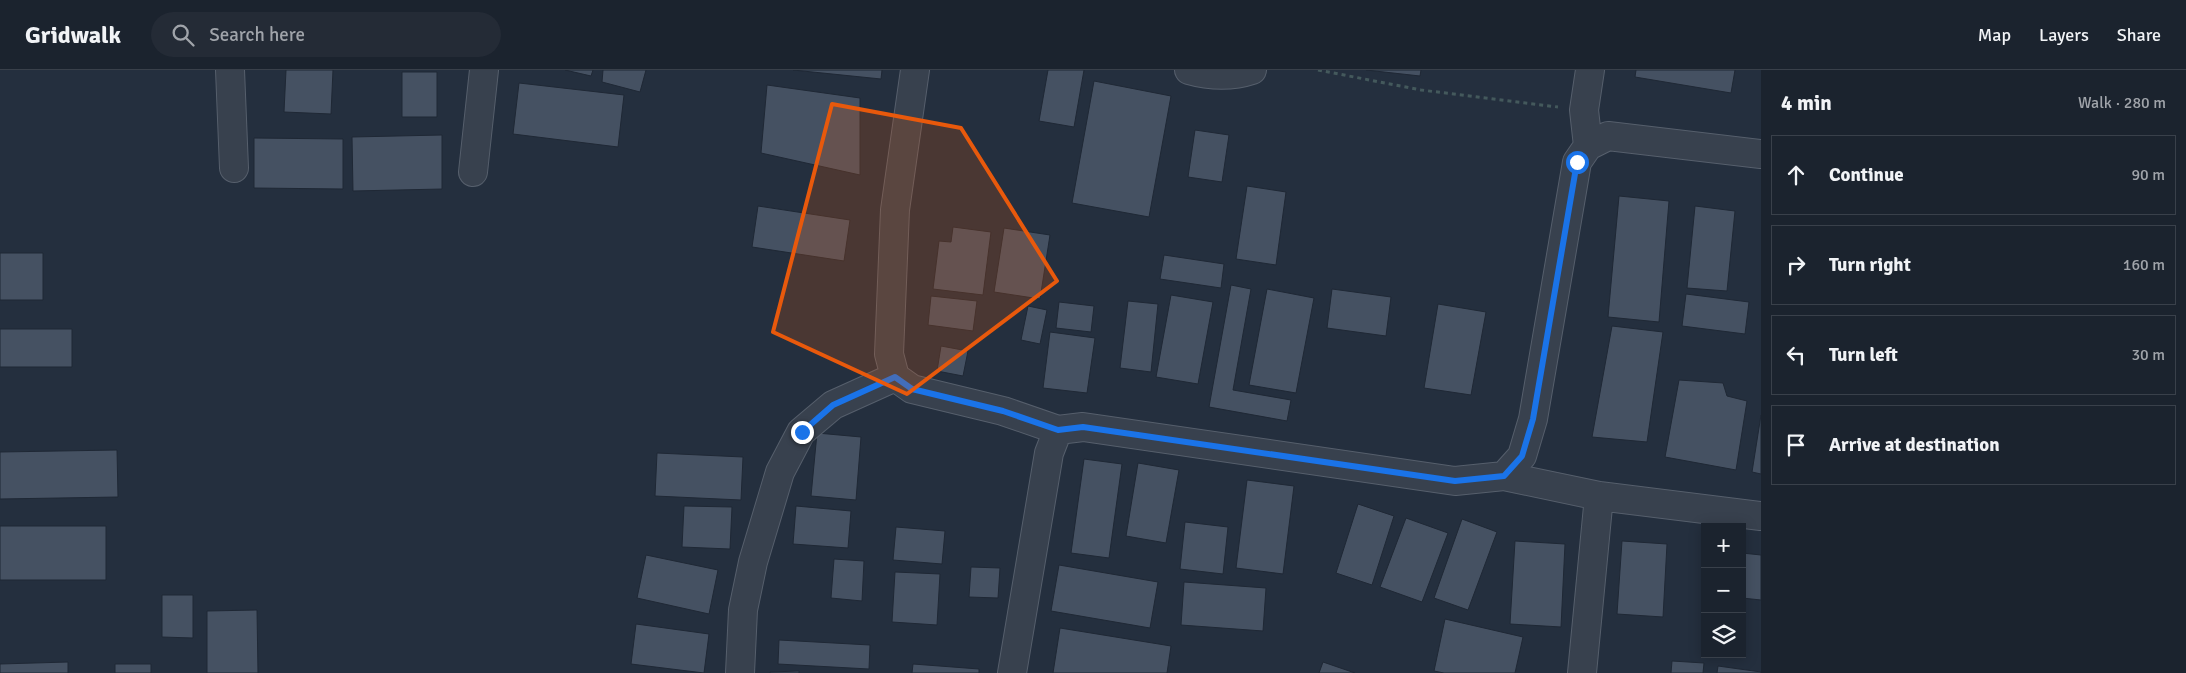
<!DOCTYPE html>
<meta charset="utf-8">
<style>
:root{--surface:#1b232e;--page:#242b36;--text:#f1f3f6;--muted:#a0a4aa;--line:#39404a}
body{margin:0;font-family:Signika,sans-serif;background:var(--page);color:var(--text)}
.controls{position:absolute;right:15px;bottom:15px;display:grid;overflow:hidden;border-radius:0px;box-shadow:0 2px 12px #0003}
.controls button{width:45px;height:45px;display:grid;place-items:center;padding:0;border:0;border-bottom:1px solid var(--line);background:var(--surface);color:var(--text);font:25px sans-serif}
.stop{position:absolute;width:15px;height:15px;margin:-11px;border:4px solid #1a73e8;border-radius:50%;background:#fff}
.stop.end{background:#1a73e8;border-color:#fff;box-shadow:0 1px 5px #0008}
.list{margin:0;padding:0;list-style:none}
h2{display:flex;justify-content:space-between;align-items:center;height:65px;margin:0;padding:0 20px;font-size:21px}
h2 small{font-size:16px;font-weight:400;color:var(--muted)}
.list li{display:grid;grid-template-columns:32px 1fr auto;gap:15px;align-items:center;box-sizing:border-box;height:80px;margin:0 10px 10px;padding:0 10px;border:1px solid var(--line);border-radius:0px}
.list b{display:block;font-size:19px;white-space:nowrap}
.list em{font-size:16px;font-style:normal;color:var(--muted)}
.icon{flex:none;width:28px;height:28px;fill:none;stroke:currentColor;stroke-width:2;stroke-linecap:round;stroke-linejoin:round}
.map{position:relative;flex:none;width:1761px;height:603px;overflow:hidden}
header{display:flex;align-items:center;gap:30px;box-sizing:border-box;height:70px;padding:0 25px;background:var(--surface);border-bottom:1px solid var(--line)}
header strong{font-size:24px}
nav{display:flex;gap:28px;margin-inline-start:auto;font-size:18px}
.search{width:350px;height:45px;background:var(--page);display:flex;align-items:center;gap:12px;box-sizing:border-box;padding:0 18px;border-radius:28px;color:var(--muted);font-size:19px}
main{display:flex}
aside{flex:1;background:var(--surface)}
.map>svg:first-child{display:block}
.building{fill:#455162;stroke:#1f2835}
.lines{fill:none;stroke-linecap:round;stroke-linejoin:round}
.minor-casing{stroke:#565f6c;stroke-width:30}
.path{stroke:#44595c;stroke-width:3;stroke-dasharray:4 4;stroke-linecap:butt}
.minor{stroke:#38414e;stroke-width:28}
.route{stroke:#1a73e8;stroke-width:6}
.marked{fill:#e8590c;fill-opacity:0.2;stroke:#e8590c;stroke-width:4;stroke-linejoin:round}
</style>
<header>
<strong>Gridwalk</strong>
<div class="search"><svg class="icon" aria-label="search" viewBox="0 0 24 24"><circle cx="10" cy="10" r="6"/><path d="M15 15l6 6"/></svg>Search here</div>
<nav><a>Map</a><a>Layers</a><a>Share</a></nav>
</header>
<main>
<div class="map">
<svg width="1761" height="603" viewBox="0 0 1761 603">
<rect width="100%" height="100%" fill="#242f3e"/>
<!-- building -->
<path class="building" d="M286 0H333L331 44 284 42Z
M565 0H593L591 6Z
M603 0H646L640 22 602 12Z
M793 0H882L881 9Z
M1048 0H1084L1074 57 1039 51Z
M1366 0H1421L1420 6Z
M1636 0H1735L1731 23 1635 7Z
M402 2H437V47H402Z
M1094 11 1171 26 1149 147 1072 133Z
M519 13 624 25 618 77 513 64Z
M767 15 860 28V105L761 83Z
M1195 60 1229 65 1222 112 1188 107Z
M442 65V119L353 121 352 67Z
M254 68 343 69V119L254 118Z
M1247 116 1286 122 1276 195 1236 189Z
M1619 126 1669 131 1659 252 1608 247Z
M758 136 850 150 844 191 752 177Z
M1695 136 1735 141 1727 221 1687 218Z
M953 157 991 162 983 225 933 219 939 171 951 172Z
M1004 158 1050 165 1040 229 994 222Z
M0 183H43V230H0Z
M1164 185 1224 194 1221 218 1160 209Z
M1231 215 1251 219 1233 320 1291 330 1287 351 1209 337Z
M1267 219 1314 228 1296 323 1249 315Z
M1332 219 1391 227 1386 266 1327 258Z
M1686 224 1749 232 1745 264 1682 256Z
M1171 225 1213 232 1198 314 1156 307Z
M931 226 977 231 973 261 928 255Z
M1128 231 1158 234 1151 302 1120 298Z
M1059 232 1094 236 1091 262 1056 258Z
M1438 234 1486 242 1471 325 1424 318Z
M1028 236 1047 240 1040 274 1021 270Z
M1612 256 1663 262 1647 372 1592 367Z
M0 259H72V297H0Z
M1050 262 1095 268 1087 323 1043 318Z
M941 276 968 281 963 306 937 301Z
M1679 310 1723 313 1727 326 1747 331 1736 400 1665 387Z
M1761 345V404L1752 402Z
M817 363 861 367 856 430 811 426Z
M117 380 118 427 0 429V382Z
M657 383 743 387 741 430 655 426Z
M1084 389 1122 394 1109 488 1071 483Z
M1138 393 1179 400 1166 473 1126 466Z
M1247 410 1294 416 1283 504 1236 498Z
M1358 434 1394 446 1372 515 1336 503Z
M684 436 732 437 730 479 682 477Z
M796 436 851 441 848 478 793 474Z
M1406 448 1448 463 1422 532 1380 517Z
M1462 449 1497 462 1468 540 1434 528Z
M1185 452 1228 457 1223 504 1180 499Z
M0 456H106V510H0Z
M896 457 945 461 942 494 893 490Z
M1515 471 1565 474 1561 557 1510 554Z
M1622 471 1667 474 1663 547 1617 544Z
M1742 483 1761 485V530L1742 528Z
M646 485 718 500 709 544 637 528Z
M834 489 864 491 862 531 831 528Z
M1059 495 1158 512 1150 558 1051 541Z
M971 497 1000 498 998 528 969 527Z
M895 502 940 504 937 555 892 552Z
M1184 512 1266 518 1263 561 1181 555Z
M162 525H193V568L162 567Z
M257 540 258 603H207V541Z
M1445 549 1523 567 1515 603H1444L1434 601Z
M636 554 709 564 704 603 631 594Z
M1060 558 1171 576 1167 603H1053Z
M779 570 870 575 869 599 778 594Z
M1672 591 1704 593 1703 603H1671Z
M68 592V603H0V594Z
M1323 592 1355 603H1319Z
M115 594H151V603H115Z
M913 594 979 599V603H912Z
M1718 596 1761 602V603H1717Z
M799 601V603H770V602Z"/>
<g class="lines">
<!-- minor casing -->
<g class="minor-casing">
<path id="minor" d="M230 0 234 98
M915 0 895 140 889 284 895 307 912 319 1003 341 1058 360
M1189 0C1210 6 1231 7 1252 0
M1588 76 1584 40 1590 0
M473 102 484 0
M1504 406 1599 426 1761 446
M740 603 743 540 753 492 780 402 801 362 833 335 895 307
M1012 603 1049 383 1058 360 1083 357 1455 411 1504 406 1522 386 1533 349 1577 92 1588 76 1608 66 1761 84
M1582 603 1599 426"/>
</g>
<!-- path -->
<path class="path" d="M1318 0 1421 20 1558 37"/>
<!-- minor -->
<use href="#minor" class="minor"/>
</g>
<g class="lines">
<!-- route -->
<path class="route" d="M802 362 833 335 895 307 912 319 1003 341 1058 360 1083 357 1455 411 1504 406 1522 386 1533 349 1577 92"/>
</g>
<!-- marked area -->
<path class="marked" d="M832 34 961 58 1057 211 907 324 773 262Z"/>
</svg>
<div class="controls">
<button>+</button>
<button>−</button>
<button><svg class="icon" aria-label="layers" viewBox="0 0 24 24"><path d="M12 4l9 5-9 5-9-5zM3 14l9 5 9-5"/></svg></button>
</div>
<div class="stop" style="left:1577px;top:92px"></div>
<div class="stop end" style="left:802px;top:362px"></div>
</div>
<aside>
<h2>4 min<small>Walk · 280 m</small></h2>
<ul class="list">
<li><svg class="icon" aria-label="ahead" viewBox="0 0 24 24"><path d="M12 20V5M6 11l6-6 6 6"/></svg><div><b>Continue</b></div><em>90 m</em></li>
<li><svg class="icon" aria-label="right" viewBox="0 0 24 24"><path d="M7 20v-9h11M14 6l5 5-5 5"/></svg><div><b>Turn right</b></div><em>160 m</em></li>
<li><svg class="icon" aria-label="left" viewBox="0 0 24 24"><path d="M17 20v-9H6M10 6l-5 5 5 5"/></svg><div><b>Turn left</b></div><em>30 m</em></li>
<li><svg class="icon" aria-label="arrive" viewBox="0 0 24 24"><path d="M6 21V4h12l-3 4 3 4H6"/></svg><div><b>Arrive at destination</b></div></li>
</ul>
</aside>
</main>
